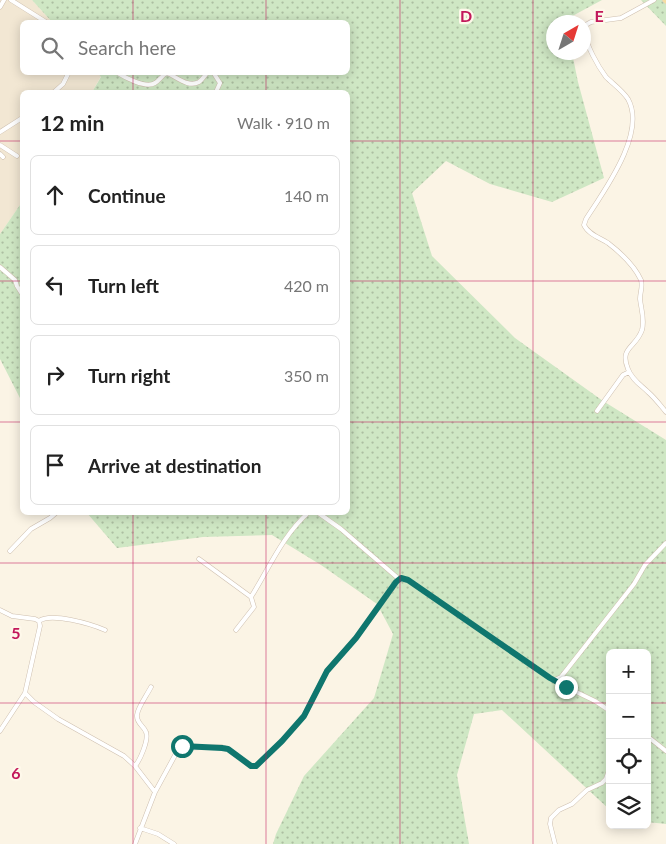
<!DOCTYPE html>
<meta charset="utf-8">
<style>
:root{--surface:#fff;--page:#f6f6f6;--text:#222;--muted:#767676;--line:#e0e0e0}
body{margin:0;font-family:Lato,sans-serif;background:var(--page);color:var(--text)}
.controls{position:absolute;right:15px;bottom:15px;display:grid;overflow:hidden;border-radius:8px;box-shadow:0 2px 12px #0003}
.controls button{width:45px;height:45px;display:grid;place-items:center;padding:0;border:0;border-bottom:1px solid var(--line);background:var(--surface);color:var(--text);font:25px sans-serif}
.compass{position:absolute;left:546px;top:15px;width:45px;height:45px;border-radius:50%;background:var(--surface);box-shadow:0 2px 12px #0003;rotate:39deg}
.stop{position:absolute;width:15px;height:15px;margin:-11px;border:4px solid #0f766e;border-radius:50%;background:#fff}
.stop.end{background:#0f766e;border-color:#fff;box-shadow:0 1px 5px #0008}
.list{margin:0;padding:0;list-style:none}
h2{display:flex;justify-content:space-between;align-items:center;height:65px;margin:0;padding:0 20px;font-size:21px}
h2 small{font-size:16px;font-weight:400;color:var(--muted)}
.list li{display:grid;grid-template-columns:32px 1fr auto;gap:15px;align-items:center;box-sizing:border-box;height:80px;margin:0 10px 10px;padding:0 10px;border:1px solid var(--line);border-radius:8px}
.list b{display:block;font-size:19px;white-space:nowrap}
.list em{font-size:16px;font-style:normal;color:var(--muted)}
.icon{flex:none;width:28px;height:28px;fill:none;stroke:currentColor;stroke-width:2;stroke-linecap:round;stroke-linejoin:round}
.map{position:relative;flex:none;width:666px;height:844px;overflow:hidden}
.search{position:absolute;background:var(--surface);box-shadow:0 2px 12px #0003;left:20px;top:20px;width:330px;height:55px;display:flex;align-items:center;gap:12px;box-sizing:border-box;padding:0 18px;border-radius:8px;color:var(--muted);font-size:19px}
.panel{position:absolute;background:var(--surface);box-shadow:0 2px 12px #0003;left:20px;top:90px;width:330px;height:425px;border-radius:8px}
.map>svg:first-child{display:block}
.residential{fill:#f2e7d3}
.grass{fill:url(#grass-dots)}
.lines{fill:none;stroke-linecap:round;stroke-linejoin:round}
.minor-casing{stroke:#cebfaf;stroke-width:5}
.major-casing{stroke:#d8d2cd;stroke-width:6}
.minor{stroke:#fff;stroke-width:4}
.major{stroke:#f5dea1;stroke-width:5}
.route{stroke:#0f766e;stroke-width:6}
.grid{fill:none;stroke:#c2185b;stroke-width:1;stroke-opacity:0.55}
.grid-label{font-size:16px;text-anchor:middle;font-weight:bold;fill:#c2185b;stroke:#fef8ea;stroke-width:4.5;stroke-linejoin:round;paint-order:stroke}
</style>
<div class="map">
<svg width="666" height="844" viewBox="0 0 666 844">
<defs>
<pattern id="grass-dots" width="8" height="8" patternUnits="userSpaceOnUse" patternTransform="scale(1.25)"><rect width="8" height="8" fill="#cfe7c4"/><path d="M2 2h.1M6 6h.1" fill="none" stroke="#acbea1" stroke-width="1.8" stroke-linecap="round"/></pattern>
</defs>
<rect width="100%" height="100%" fill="#fbf4e5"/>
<!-- residential -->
<path class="residential" d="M0 0H32L52 22H22V72L98 73 101 76 92 92H22V202L0 234Z"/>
<!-- grass -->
<path class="grass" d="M32 0H602L565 20V22H554V52L572 53 578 82 604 178 552 202 490 184 446 161 412 193 432 256 515 338 603 401 666 440V824L647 822V653H610V810L502 710 474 714 457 775 469 844H273L276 834 304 776 374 698 393 634 377 604 321 565 272 535 203 537 117 548 87 513 348 512V92H92L101 77 98 73 348 72V22H52Z
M641 0H666V26Z
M22 202V402L0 359V234Z"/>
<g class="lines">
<!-- minor casing -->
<g class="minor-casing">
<path id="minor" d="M11 0 46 22
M0 7 4 0
M584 26 591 22 621 18 654 0
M584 32C587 46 597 65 606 77 613 84 622 90 628 99 647 133 604 191 586 219L584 225C588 234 600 238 608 243 621 253 634 265 641 280 643 287 640 292 640 299 641 309 645 319 642 330 636 348 619 347 628 369 632 380 641 385 648 392 655 398 660 405 666 412
M116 72C124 77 146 89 155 83 160 80 162 75 167 73 177 77 188 88 199 82 202 80 205 75 208 72
M213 72 220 83 216 92
M54 92 63 84 69 72
M0 132 22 118
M0 145 17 156
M0 154 3 157
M0 267 15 280 17 286 22 294
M597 411 623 375 629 372
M317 512 341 529 399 579
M10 551 31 529 50 518 57 512
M199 559 251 597
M0 610 12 616 35 619 39 621 40 626 25 693 0 731
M39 621C51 612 91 624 105 630
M236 630 254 607 251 597C269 568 283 535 309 512
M555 680 566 687 595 701 610 711
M25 693 34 702 58 719 124 756 135 766 155 792
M647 736 666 751
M135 766C140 760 149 740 146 732 144 726 136 723 137 715 138 707 147 695 151 687
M140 828 158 834 174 844
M135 844 155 792 179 748 222 747 228 749 251 766H256L282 741 304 716 327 671 356 638 399 579 408 580 550 678 555 680 561 677 634 584 645 565 666 543
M555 844 550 824 551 818 559 810 572 804 587 790 602 783 606 779 610 767"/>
</g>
<!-- major casing -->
<g class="major-casing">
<path id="major" d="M665 0 666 1"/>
</g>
<!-- minor -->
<use href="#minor" class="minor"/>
<!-- major -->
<use href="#major" class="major"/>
</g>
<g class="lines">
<!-- route -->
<path class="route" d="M182 746 222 748 228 749 251 766H256L282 741 304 716 327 671 356 638 396 582 401 578 408 580 550 678 566 687"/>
</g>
<!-- grid -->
<path class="grid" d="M133 0V22M266 0V22M400 0V844M533 0V844M133 72V92M266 72V92M0 141H22M348 141H666M0 281H22M348 281H666M0 422H22M348 422H666M133 512V844M266 512V844M0 563H666M0 703H610M647 703H666"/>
<g class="grid-label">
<text x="466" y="22">D</text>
<text x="599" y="22">E</text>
<text x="16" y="639">5</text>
<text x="16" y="779">6</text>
</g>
</svg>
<div class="controls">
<button>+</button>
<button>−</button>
<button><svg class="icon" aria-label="locate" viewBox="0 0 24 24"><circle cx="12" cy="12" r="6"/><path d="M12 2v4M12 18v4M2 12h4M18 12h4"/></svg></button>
<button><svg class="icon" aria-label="layers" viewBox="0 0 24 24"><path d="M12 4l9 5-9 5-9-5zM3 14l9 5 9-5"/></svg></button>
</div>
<svg class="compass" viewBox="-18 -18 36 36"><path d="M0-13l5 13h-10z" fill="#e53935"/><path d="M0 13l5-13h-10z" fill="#767676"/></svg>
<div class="stop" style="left:182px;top:746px"></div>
<div class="stop end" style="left:566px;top:687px"></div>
<div class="search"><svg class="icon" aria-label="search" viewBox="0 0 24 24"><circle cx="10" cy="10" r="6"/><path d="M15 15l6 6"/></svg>Search here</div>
<section class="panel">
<h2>12 min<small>Walk · 910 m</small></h2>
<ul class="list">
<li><svg class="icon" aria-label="ahead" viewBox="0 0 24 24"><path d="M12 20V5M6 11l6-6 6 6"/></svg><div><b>Continue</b></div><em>140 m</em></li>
<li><svg class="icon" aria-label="left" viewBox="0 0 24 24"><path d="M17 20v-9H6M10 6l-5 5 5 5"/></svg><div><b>Turn left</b></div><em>420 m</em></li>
<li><svg class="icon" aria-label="right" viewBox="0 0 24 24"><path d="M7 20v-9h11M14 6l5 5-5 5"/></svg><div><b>Turn right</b></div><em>350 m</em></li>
<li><svg class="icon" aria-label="arrive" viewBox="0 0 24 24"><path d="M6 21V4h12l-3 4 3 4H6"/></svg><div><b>Arrive at destination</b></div></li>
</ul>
</section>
</div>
